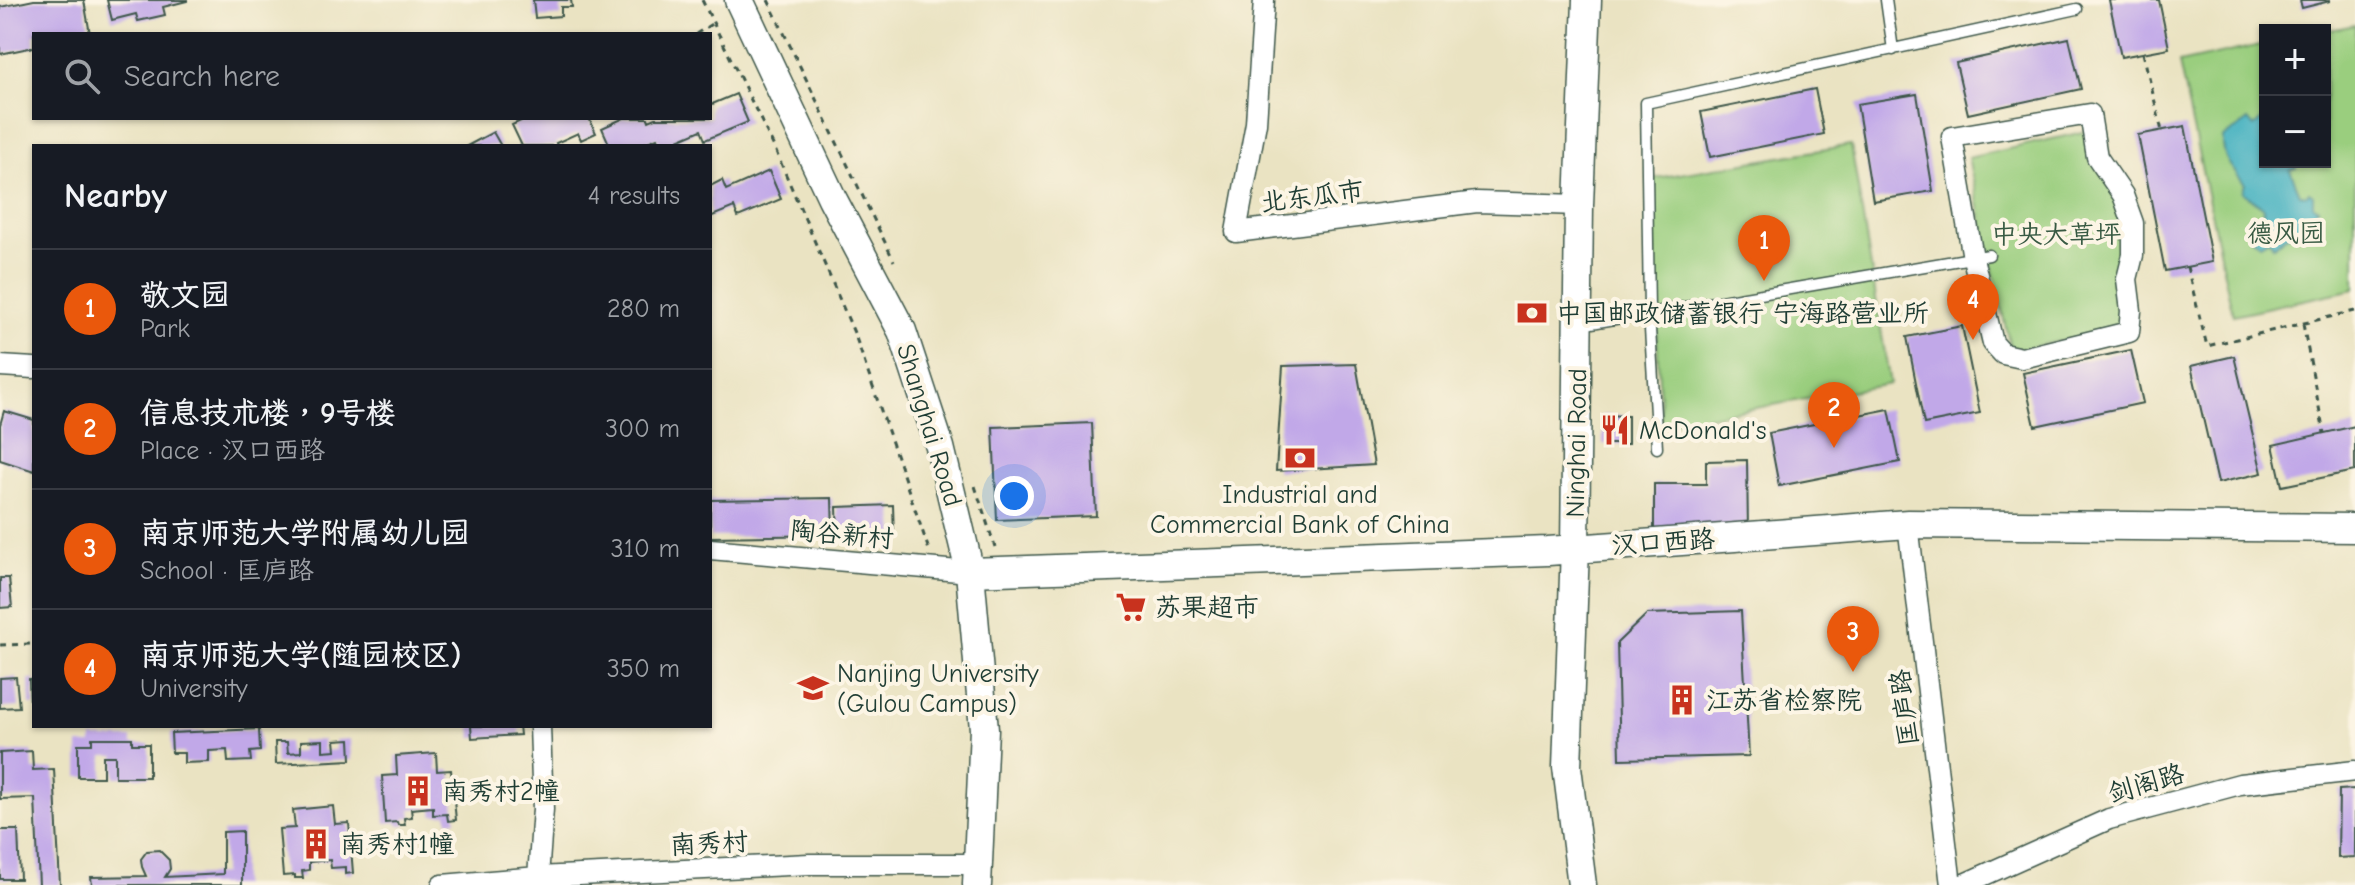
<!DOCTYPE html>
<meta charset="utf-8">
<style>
:root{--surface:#171b24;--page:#20242c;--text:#f1f3f6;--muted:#9ea1a6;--line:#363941;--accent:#ea580c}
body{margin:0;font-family:"Comic Neue","LXGW WenKai TC",sans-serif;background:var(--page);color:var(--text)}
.controls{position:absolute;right:24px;top:24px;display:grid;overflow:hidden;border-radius:0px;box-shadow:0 2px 6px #0004}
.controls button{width:72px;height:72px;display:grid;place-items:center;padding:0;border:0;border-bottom:2px solid var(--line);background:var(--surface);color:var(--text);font:40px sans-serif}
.you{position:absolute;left:1014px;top:496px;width:28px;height:28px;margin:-20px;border:6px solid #fff;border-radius:50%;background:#1a73e8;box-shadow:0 0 0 12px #1a73e833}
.badge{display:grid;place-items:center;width:52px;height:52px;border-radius:50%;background:var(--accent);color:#fff;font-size:26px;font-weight:700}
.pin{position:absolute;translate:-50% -66px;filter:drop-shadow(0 2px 4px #0008)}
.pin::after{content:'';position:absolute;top:42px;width:28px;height:24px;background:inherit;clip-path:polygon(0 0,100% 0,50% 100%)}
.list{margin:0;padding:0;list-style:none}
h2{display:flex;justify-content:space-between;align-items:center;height:104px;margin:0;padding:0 32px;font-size:34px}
h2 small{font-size:26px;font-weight:400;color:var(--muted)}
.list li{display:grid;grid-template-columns:52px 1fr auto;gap:24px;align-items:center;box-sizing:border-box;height:120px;padding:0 32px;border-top:2px solid var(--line)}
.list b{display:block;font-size:30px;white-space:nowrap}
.list p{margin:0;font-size:26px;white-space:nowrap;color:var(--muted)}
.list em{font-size:26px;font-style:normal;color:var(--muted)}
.icon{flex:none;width:44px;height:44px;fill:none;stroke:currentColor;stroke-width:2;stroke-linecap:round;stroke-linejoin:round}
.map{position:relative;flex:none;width:2355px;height:885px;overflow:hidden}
.search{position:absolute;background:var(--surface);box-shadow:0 2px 6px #0004;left:32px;top:32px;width:680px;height:88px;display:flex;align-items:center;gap:20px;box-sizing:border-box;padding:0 28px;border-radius:0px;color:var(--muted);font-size:30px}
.panel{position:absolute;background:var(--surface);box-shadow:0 2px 6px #0004;left:32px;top:144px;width:680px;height:584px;border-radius:0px}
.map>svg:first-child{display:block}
.green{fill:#9ace7e;stroke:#5c8659;stroke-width:2}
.water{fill:#43b0c0;stroke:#31767a;stroke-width:2}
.building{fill:#c1a8e8}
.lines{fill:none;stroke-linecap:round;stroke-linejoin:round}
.lane-casing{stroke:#3d5649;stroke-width:13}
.street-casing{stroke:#3d5649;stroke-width:23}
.secondary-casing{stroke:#3d5649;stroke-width:31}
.path{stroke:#3d5649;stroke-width:3;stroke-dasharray:6 6;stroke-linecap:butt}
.lane{stroke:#fff;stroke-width:10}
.street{stroke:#fff;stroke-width:20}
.secondary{stroke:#fff;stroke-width:28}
.labels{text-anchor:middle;stroke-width:8;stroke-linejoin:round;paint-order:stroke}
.street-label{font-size:26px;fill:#1f3d34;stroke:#fcf5e5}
.park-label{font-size:26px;fill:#385a43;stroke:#fcf5e5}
.poi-label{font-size:26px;fill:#1f3d34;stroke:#fcf5e5;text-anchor:start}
</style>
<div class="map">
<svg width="2355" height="885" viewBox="0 0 2355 885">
<rect width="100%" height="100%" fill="#fcf5e5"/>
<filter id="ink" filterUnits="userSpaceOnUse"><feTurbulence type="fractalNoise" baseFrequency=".0125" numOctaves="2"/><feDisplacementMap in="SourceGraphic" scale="16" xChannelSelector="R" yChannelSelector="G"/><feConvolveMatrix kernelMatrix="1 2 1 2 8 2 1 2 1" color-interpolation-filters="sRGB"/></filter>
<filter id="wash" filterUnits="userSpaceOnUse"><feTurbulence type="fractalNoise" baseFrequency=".006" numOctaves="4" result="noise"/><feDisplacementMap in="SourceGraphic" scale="32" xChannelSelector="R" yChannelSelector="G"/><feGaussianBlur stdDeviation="1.8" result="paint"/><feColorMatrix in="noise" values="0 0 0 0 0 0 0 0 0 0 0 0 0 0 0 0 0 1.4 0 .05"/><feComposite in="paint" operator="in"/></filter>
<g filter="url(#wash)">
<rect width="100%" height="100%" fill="#eae3c2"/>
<!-- green -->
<path class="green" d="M2355 25V289L2233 315 2179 63 2265 44V162H2325V31Z
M2088 131 2116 195 2130 247 2113 280 2126 328 2011 351 1968 158Z
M1851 145 1890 384 1661 425 1650 179Z"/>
<!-- water -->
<path class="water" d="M2265 117V162H2297L2296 168 2290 170 2300 194 2307 195 2309 192 2313 195V205L2318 208 2315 213 2323 222 2296 229 2273 246 2269 239 2260 244 2249 237C2253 225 2262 220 2264 208L2242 192 2245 184C2231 167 2222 160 2223 137L2241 126 2248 120 2254 127Z"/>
<g id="blocks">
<!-- building -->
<path class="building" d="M34 0H84L90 34H34V47L0 54V7Z
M107 0H187V1L163 7 165 15 138 21 136 14 112 20Z
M533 0H571L572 7H561V16L535 18Z
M2109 0H2159L2169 48 2121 57Z
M2300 0H2330V1L2302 8Z
M2069 38 2081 89 1968 114 1956 63Z
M1815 89 1824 134 1710 157 1701 112Z
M736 94 748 122 705 140 701 130 664 146H660L657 138 638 146H610L602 128 624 118H648L649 121 656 118H710V105Z
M1917 94 1933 191 1873 201 1857 104Z
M527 118H589L596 133 581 140 578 133 556 143 557 146H522L512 125Z
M2185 126 2212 262 2165 271 2138 135Z
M493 132 501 146H467Z
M769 171 781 199 738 217 734 207 710 217V186L722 180 726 190Z
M1962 326 1980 413 1924 424 1907 337Z
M2131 350 2143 403 2035 426 2023 373Z
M2234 356 2262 473 2218 483 2191 366Z
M1356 364 1374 465 1276 471 1283 366Z
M1889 409 1900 462 1779 486 1769 433Z
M4 411 34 420V471L0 460V425Z
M1603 415 1628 416V444H1603Z
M1092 423 1096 516 997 520 993 427Z
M2355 426V471L2282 486 2273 445Z
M1747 460 1748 532 1654 534V484H1706V461Z
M832 498 833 535 710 537V500Z
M893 505 894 537 838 539 837 507Z
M0 578H9L12 607 0 608Z
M1741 611 1749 756 1620 759 1617 643 1647 614Z
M16 677 19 707 0 708V678Z
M29 679H34V705H30Z
M471 726H519L520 735 472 738Z
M259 729 260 751 250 752 251 761 228 762 227 750 209 751V762L184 763V753H172L171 733Z
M92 738H132V744H149V777H115V756H103V777H78V744H92Z
M350 739 351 760 276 764 275 742H287L288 753 301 752V741L323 740V751L336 750 335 740Z
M32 751 33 770 54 769 60 885H39L35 798 0 799V753Z
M436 753 437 771 451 770 456 820 448 821 447 814 433 815V807L411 809 412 817 404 818 405 825H398L397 822 385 823 382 776 397 775 396 756Z
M2355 789V857L2338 858 2339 790Z
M333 806 335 824 349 823 353 873 345 874V867L331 868 330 860 309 862V870L302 871 303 878H295V875L283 876 279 829 295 828 293 810Z
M0 830H18L20 879H0Z
M242 831V885H92L91 877 146 876 142 867 141 859 147 851 159 850 169 860 170 869 165 877 223 874V832Z"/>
</g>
</g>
<g filter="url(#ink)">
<use href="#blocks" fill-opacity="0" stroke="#3d5649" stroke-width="2"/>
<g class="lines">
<!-- lane casing -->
<g class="lane-casing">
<path id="lane" d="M1886 0 1893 50
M1580 325 1989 255
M1657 448 1649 312 1646 103 2077 9"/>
</g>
<!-- street casing -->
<g class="street-casing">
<path id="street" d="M1264 0 1256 123 1236 232 1477 202 1579 205
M2090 114 2097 157 2123 195 2133 223V255L2127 279 2131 311 2129 332 2022 358 2003 354 1993 343 1973 258 1952 137Z
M0 366 34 368
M1908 524 1951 885
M710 549 970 572
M538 877 543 809 540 726
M442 885 538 877 809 864H979
M1962 885 2109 819 2240 784 2355 771"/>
</g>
<!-- secondary casing -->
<g class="secondary-casing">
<path id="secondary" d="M739 0 832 198 902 331 940 447 970 572 984 729 977 885
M970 572 1548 551 1908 524 2355 528
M1582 885 1567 767 1575 548 1579 205 1587 0"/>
</g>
<!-- path -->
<path class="path" d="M702 0 774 147 855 335 929 550
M768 0 894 261
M696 34 713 23
M2143 53 2162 131
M2187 267 2207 346 2355 311
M2303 324 2324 433
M975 486 995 547
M0 645 34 644"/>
<!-- lane -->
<use href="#lane" class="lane"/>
<!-- street -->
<use href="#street" class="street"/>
<!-- secondary -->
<use href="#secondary" class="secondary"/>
</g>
</g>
<!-- icons -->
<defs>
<g id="bank-bare" transform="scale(2.4)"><path d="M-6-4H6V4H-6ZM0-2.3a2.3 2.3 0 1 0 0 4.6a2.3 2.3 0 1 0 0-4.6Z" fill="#c8321e" stroke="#fcf5e5" stroke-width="2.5" paint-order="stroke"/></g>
<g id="restaurant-bare" transform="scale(2.4)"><path d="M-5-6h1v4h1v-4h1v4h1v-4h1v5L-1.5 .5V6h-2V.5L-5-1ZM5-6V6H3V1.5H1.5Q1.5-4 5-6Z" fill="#c8321e" stroke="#fcf5e5" stroke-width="2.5" paint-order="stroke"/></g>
<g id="supermarket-bare" transform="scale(2.4)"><path d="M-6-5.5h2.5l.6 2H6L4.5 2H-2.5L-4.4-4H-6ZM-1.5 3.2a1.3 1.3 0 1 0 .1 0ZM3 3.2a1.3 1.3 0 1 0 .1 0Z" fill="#c8321e" stroke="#fcf5e5" stroke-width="2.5" paint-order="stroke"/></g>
<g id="university-bare" transform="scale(2.4)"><path d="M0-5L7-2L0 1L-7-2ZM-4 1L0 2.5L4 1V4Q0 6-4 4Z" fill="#c8321e" stroke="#fcf5e5" stroke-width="2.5" paint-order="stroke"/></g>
<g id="building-bare" transform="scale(2.4)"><path d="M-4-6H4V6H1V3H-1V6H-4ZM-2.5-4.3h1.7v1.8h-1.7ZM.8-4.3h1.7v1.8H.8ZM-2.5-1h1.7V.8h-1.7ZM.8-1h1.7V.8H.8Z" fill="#c8321e" stroke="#fcf5e5" stroke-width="2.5" paint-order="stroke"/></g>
</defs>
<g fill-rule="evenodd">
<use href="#bank-bare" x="1532" y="313"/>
<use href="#restaurant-bare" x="1615" y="430"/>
<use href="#bank-bare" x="1300" y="458"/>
<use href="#supermarket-bare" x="1131" y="607"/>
<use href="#university-bare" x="813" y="688"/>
<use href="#building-bare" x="1682" y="700"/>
<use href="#building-bare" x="418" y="791"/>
<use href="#building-bare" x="316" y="844"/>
</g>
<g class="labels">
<!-- street labels -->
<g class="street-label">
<text transform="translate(1312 196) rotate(-7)" y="9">北东瓜市</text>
<text transform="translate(930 425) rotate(73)" y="9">Shanghai Road</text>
<text transform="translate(1576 443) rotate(-89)" y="9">Ninghai Road</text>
<text transform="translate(842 534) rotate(5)" y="9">陶谷新村</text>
<text transform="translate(1663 542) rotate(-4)" y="9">汉口西路</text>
<text transform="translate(1904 708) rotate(-97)" y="9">匡庐路</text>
<text transform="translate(2146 783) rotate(-16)" y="9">剑阁路</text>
<text transform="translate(709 843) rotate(-3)" y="9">南秀村</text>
</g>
<!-- park labels -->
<g class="park-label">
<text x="2286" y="242">德风园</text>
<text x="2056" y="243">中央大草坪</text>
</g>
<!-- poi labels -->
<g class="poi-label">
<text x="1556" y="322">中国邮政储蓄银行 宁海路营业所</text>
<text x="1639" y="439">McDonald's</text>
<text x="1300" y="503" text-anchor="middle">Industrial and<tspan x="1300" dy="30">Commercial Bank of China</tspan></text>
<text x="1155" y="616">苏果超市</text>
<text x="837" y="682">Nanjing University<tspan x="837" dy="30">(Gulou Campus)</tspan></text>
<text x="1706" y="709">江苏省检察院</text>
<text x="442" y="800">南秀村2幢</text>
<text x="340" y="853">南秀村1幢</text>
</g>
</g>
</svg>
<div class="controls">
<button>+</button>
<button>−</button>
</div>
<div class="you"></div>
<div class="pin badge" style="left:1764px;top:281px">1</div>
<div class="pin badge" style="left:1834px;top:448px">2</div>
<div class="pin badge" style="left:1853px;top:672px">3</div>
<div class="pin badge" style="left:1973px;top:340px">4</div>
<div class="search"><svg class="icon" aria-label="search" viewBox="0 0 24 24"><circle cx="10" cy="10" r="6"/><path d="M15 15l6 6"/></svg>Search here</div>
<section class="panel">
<h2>Nearby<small>4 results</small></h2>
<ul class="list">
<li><span class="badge">1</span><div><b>敬文园</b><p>Park</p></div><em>280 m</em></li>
<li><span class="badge">2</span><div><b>信息技术楼，9号楼</b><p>Place · 汉口西路</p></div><em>300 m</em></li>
<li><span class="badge">3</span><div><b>南京师范大学附属幼儿园</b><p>School · 匡庐路</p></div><em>310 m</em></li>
<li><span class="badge">4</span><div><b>南京师范大学(随园校区)</b><p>University</p></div><em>350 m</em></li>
</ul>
</section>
</div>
